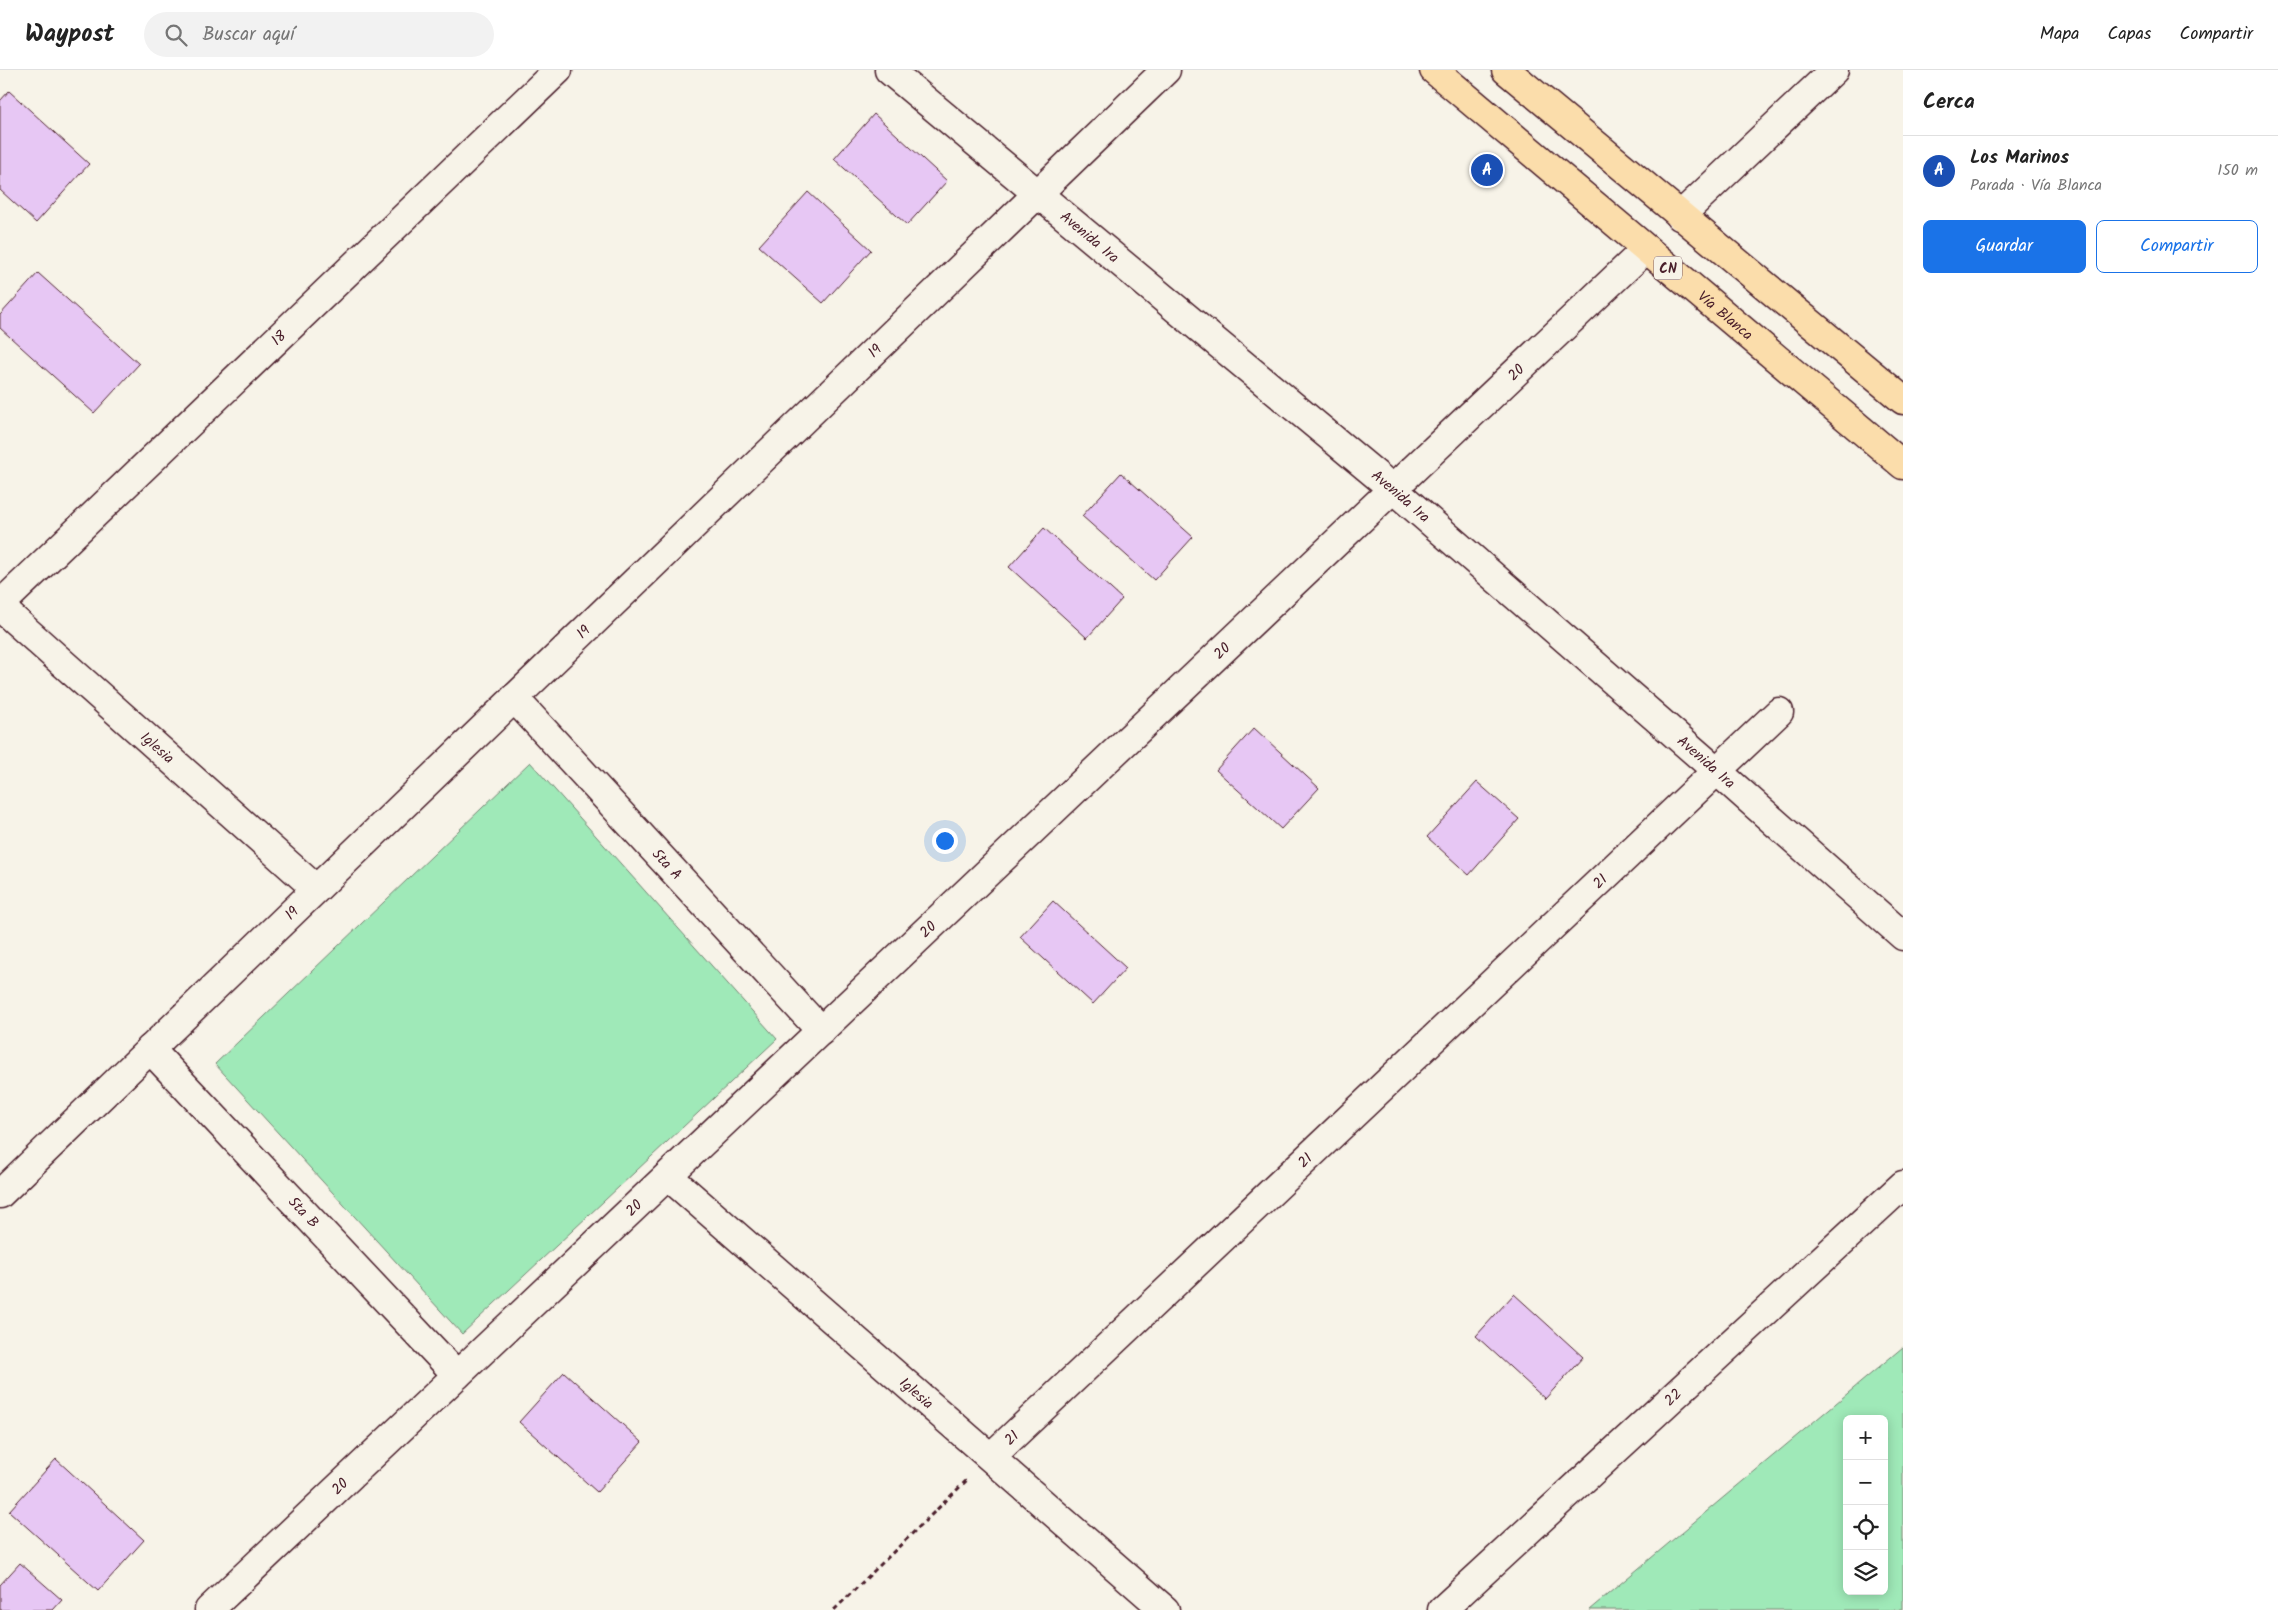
<!DOCTYPE html>
<html lang="es">
<meta charset="utf-8">
<style>
:root{--surface:#fff;--page:#f2f2f2;--text:#222;--muted:#767676;--line:#e0e0e0;--accent:#1a73e8}
body{margin:0;font-family:Kalam,sans-serif;background:var(--page);color:var(--text)}
.controls{position:absolute;right:15px;bottom:15px;display:grid;overflow:hidden;border-radius:8px;box-shadow:0 2px 12px #0003}
.controls button{width:45px;height:45px;display:grid;place-items:center;padding:0;border:0;border-bottom:1px solid var(--line);background:var(--surface);color:var(--text);font:25px sans-serif}
.you{position:absolute;left:944px;top:770px;width:18px;height:18px;margin:-12px;border:4px solid #fff;border-radius:50%;background:#1a73e8;box-shadow:0 0 0 8px #1a73e833}
.badge{display:grid;place-items:center;width:32px;height:32px;border-radius:50%;background:var(--accent);color:#fff;font-size:16px;font-weight:700}
.pin{position:absolute;translate:-50% -50%;border:2px solid #fff;box-shadow:0 1px 5px #0006}
.list{margin:0;padding:0;list-style:none}
h2{display:flex;justify-content:space-between;align-items:center;height:65px;margin:0;padding:0 20px;font-size:21px}
h2 small{font-size:16px;font-weight:400;color:var(--muted)}
.list li{display:grid;grid-template-columns:32px 1fr auto;gap:15px;align-items:center;box-sizing:border-box;height:70px;padding:0 20px;border-top:1px solid var(--line)}
.list b{display:block;font-size:19px;white-space:nowrap}
.list p{margin:0;font-size:16px;white-space:nowrap;color:var(--muted)}
.list em{font-size:16px;font-style:normal;color:var(--muted)}
.actions{display:flex;gap:10px;padding:15px 20px}
.actions a{flex:1;padding:11px 0;border:1px solid var(--accent);border-radius:8px;text-align:center;font-size:18px;color:var(--accent)}
.actions .main{background:var(--accent);color:#fff}
.icon{flex:none;width:28px;height:28px;fill:none;stroke:currentColor;stroke-width:2;stroke-linecap:round;stroke-linejoin:round}
.map{position:relative;flex:none;width:1903px;height:1540px;overflow:hidden}
header{display:flex;align-items:center;gap:30px;box-sizing:border-box;height:70px;padding:0 25px;background:var(--surface);border-bottom:1px solid var(--line)}
header strong{font-size:24px}
nav{display:flex;gap:28px;margin-inline-start:auto;font-size:18px}
.search{width:350px;height:45px;background:var(--page);display:flex;align-items:center;gap:12px;box-sizing:border-box;padding:0 18px;border-radius:28px;color:var(--muted);font-size:19px}
main{display:flex}
aside{flex:1;background:var(--surface)}
.map>svg:first-child{display:block}
.green{fill:#9fe9b8;stroke:#748472;fill-rule:evenodd}
.building{fill:#e7c7f4;stroke:#4a1f2b}
.lines{fill:none;stroke-linecap:round;stroke-linejoin:round}
.street-casing{stroke:#4a1f2b;stroke-width:31}
.highway-casing{stroke:#4a1f2b;stroke-width:31}
.path{stroke:#4a1f2b;stroke-width:3;stroke-dasharray:5 4;stroke-linecap:butt}
.street{stroke:#f7f3e8;stroke-width:28}
.highway{stroke:#fbddab;stroke-width:28}
.labels{text-anchor:middle;stroke-width:5;stroke-linejoin:round;paint-order:stroke}
.shield{fill:#f7f3e8;stroke:#7e5f64;stroke-width:1}
.shield-label{font-size:14px;font-weight:bold;fill:#4a1f2b}
.street-label{font-size:15px;fill:#4a1f2b;stroke:#f7f3e8}
</style>
<header>
<strong>Waypost</strong>
<div class="search"><svg class="icon" aria-label="search" viewBox="0 0 24 24"><circle cx="10" cy="10" r="6"/><path d="M15 15l6 6"/></svg>Buscar aquí</div>
<nav><a>Mapa</a><a>Capas</a><a>Compartir</a></nav>
</header>
<main>
<div class="map">
<svg width="1903" height="1540" viewBox="0 0 1903 1540">
<rect width="100%" height="100%" fill="#f7f3e8"/>
<filter id="ink" filterUnits="userSpaceOnUse"><feTurbulence type="fractalNoise" baseFrequency=".02" numOctaves="2"/><feDisplacementMap in="SourceGraphic" scale="10" xChannelSelector="R" yChannelSelector="G"/><feConvolveMatrix kernelMatrix="1 2 1 2 8 2 1 2 1" color-interpolation-filters="sRGB"/></filter>
<g filter="url(#ink)">
<!-- green -->
<path class="green" d="M530 692 777 969 462 1264 215 994Z
M1903 1277V1540H1589ZM1847 1349H1884V1521H1847Z"/>
<!-- building -->
<path class="building" d="M9 21 89 94 36 153 0 120V31Z
M874 44 947 111 907 155 834 89Z
M808 122 871 180 823 233 759 176Z
M38 203 139 294 94 343 0 258V245Z
M1121 403 1193 467 1154 510 1082 446Z
M1044 458 1122 529 1087 568 1009 497Z
M1254 658 1319 718 1281 759 1216 700Z
M1477 712 1519 749 1469 805 1427 767Z
M1053 831 1126 898 1093 934 1020 867Z
M1514 1224 1583 1287 1545 1329 1476 1266Z
M564 1302 642 1372 597 1422 519 1352Z
M56 1389 144 1470 98 1521 9 1441Z
M20 1493 62 1530 53 1540H0V1515Z"/>
<g class="lines">
<!-- street casing -->
<g class="street-casing">
<g id="street">
<path id="s1" d="M889 0 1393 419 1717 701 1903 866"/>
<path d="M1680 146 1834 0"/>
<path id="s2" d="M0 535 558 0"/>
<path id="s3" d="M0 537 316 819"/>
<path id="s4" d="M514 628 821 961"/>
<path id="s5" d="M150 979 457 1305"/>
<path id="s6" d="M668 1106 1165 1540"/>
<path id="s7" d="M0 1124 1166 0"/>
<path id="s8" d="M991 1387 1779 642"/>
<path id="s9" d="M209 1540 1646 179"/>
<path id="s10" d="M1442 1540 1903 1115"/>
</g>
</g>
<!-- highway casing -->
<g class="highway-casing">
<g id="highway">
<path id="s11" d="M1434 0 1903 395"/>
<path d="M1506 0 1903 330"/>
</g>
</g>
<!-- path -->
<path class="path" d="M834 1540 967 1410"/>
<!-- street -->
<use href="#street" class="street"/>
<!-- highway -->
<use href="#highway" class="highway"/>
</g>
</g>
<g class="labels">
<!-- shield labels -->
<rect class="shield" x="1654" y="186.5" width="28" height="23" rx="4"/>
<g class="shield-label">
<text x="1668" y="203">CN</text>
</g>
<!-- street labels -->
<g class="street-label">
<text dy="5" stroke="none"><textPath href="#s1" startOffset="261">Avenida 1ra</textPath></text>
<text dy="5" stroke="none"><textPath href="#s11" startOffset="381">Vía Blanca</textPath></text>
<text dy="5" stroke="none"><textPath href="#s2" startOffset="386">18</textPath></text>
<text dy="5" stroke="none"><textPath href="#s7" startOffset="1215">19</textPath></text>
<text dy="5" stroke="none"><textPath href="#s9" startOffset="1800">20</textPath></text>
<text dy="5" stroke="none"><textPath href="#s1" startOffset="666">Avenida 1ra</textPath></text>
<text dy="5" stroke="none"><textPath href="#s7" startOffset="810">19</textPath></text>
<text dy="5" stroke="none"><textPath href="#s9" startOffset="1395">20</textPath></text>
<text dy="5" stroke="none"><textPath href="#s3" startOffset="211">Iglesia</textPath></text>
<text dy="5" stroke="none"><textPath href="#s1" startOffset="1071">Avenida 1ra</textPath></text>
<text dy="5" stroke="none"><textPath href="#s4" startOffset="226">5ta A</textPath></text>
<text dy="5" stroke="none"><textPath href="#s8" startOffset="838">21</textPath></text>
<text dy="5" stroke="none"><textPath href="#s7" startOffset="405">19</textPath></text>
<text dy="5" stroke="none"><textPath href="#s9" startOffset="990">20</textPath></text>
<text dy="5" stroke="none"><textPath href="#s8" startOffset="432">21</textPath></text>
<text dy="5" stroke="none"><textPath href="#s9" startOffset="585">20</textPath></text>
<text dy="5" stroke="none"><textPath href="#s5" startOffset="224">5ta B</textPath></text>
<text dy="5" stroke="none"><textPath href="#s6" startOffset="330">Iglesia</textPath></text>
<text dy="5" stroke="none"><textPath href="#s10" startOffset="314">22</textPath></text>
<text dy="5" stroke="none"><textPath href="#s8" startOffset="28">21</textPath></text>
<text dy="5" stroke="none"><textPath href="#s9" startOffset="180">20</textPath></text>
</g>
</g>
</svg>
<div class="controls">
<button>+</button>
<button>−</button>
<button><svg class="icon" aria-label="locate" viewBox="0 0 24 24"><circle cx="12" cy="12" r="6"/><path d="M12 2v4M12 18v4M2 12h4M18 12h4"/></svg></button>
<button><svg class="icon" aria-label="layers" viewBox="0 0 24 24"><path d="M12 4l9 5-9 5-9-5zM3 14l9 5 9-5"/></svg></button>
</div>
<div class="you"></div>
<div class="pin badge" style="left:1487px;top:100px;background:#1a4fb4">A</div>
</div>
<aside>
<h2>Cerca<small></small></h2>
<ul class="list">
<li><span class="badge" style="background:#1a4fb4">A</span><div><b>Los Marinos</b><p>Parada · Vía Blanca</p></div><em>150 m</em></li>
</ul>
<div class="actions"><a class="main">Guardar</a><a>Compartir</a></div>
</aside>
</main>
